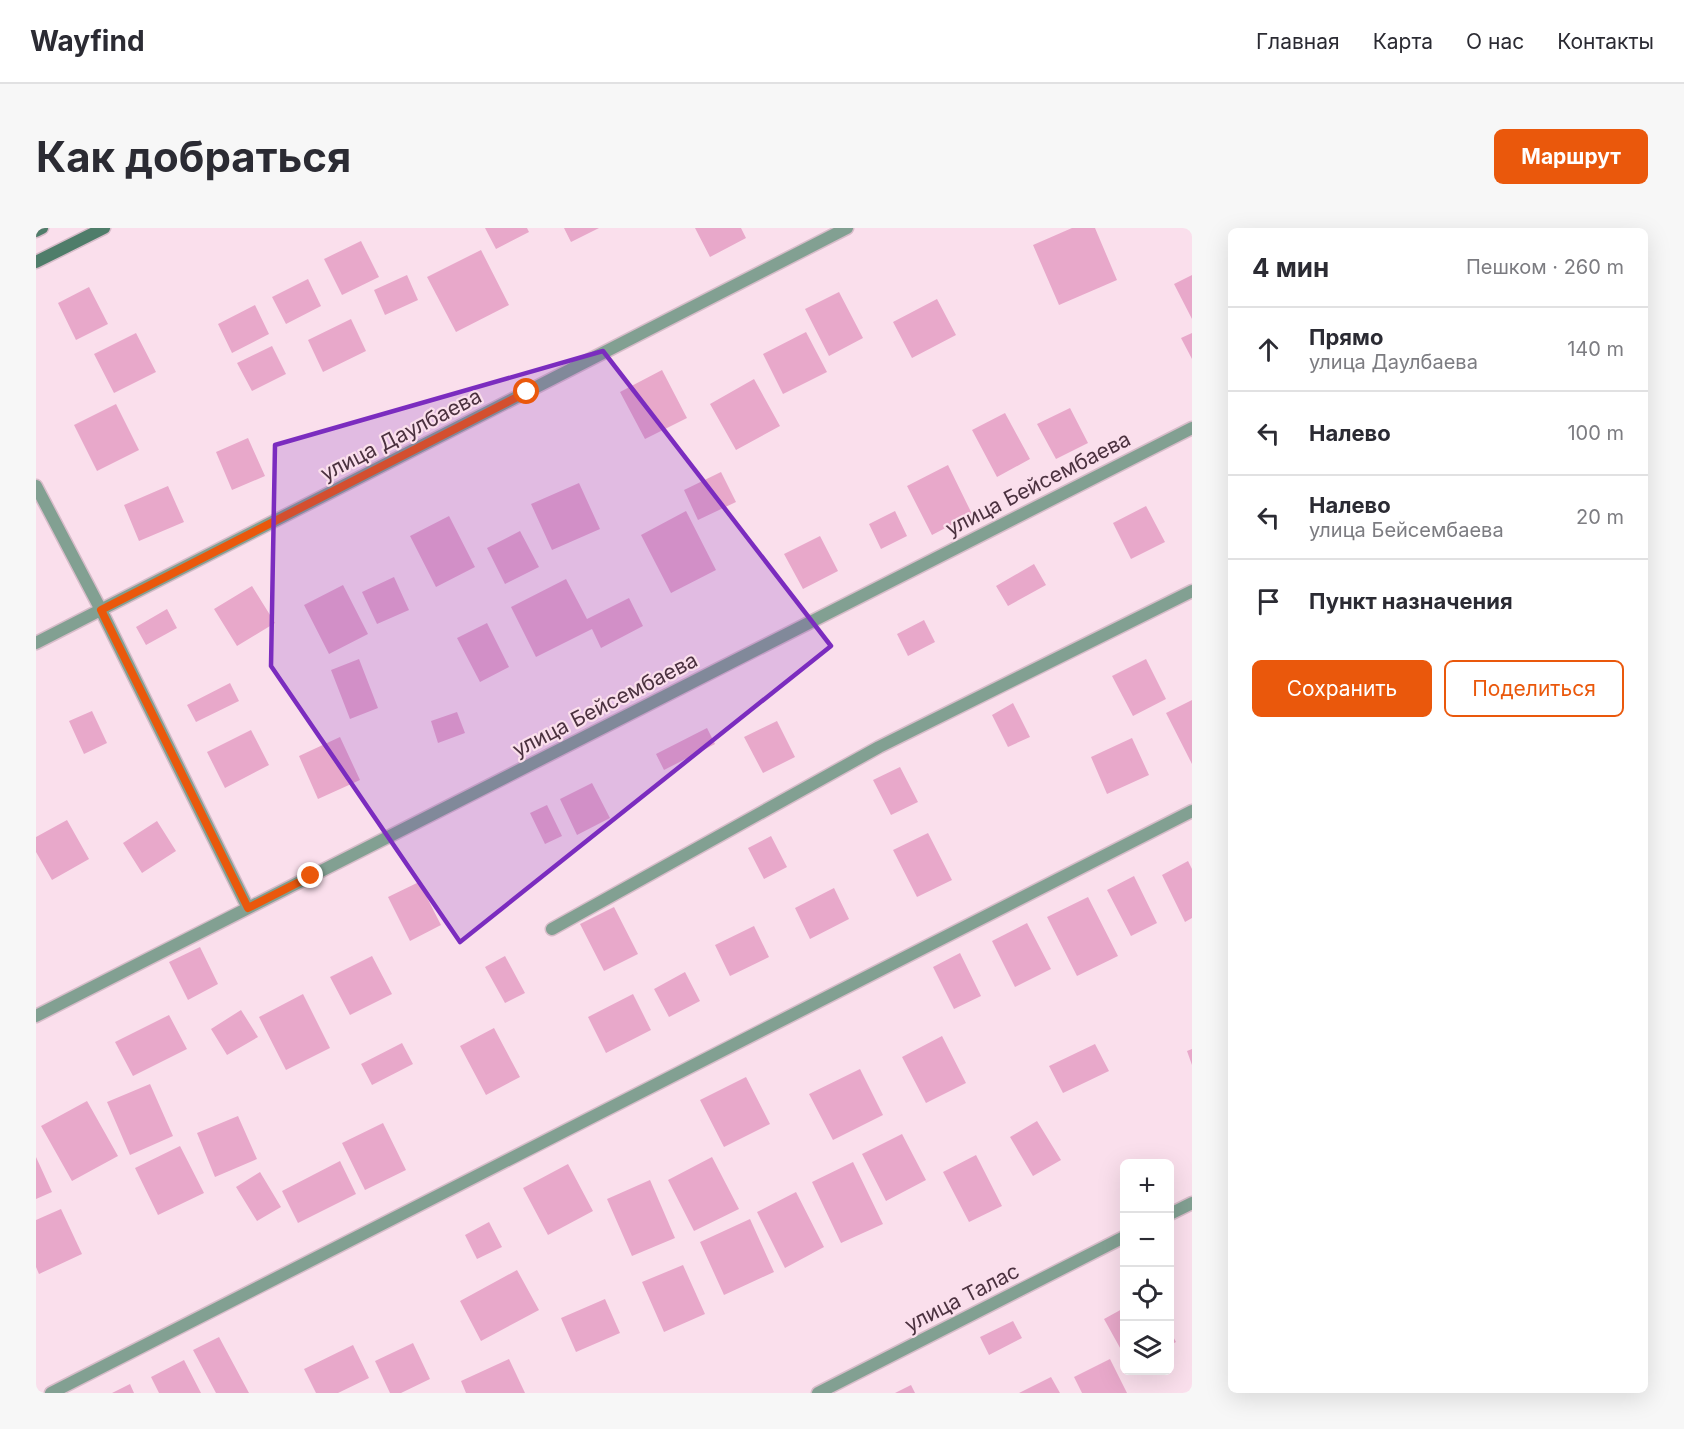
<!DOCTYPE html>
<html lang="ru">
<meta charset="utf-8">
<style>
:root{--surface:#fff;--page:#f7f7f7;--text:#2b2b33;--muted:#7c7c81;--line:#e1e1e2;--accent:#ea580c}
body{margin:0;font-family:Inter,sans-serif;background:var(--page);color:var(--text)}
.controls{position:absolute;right:18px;bottom:18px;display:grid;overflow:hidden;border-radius:9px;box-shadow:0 6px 24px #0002}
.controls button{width:54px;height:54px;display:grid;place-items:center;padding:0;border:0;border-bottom:2px solid var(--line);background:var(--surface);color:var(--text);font:30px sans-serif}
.stop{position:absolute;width:18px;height:18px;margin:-14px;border:4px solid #ea580c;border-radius:50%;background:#fff}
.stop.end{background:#ea580c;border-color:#fff;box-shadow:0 2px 6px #0008}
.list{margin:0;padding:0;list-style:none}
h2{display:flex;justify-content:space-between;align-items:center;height:78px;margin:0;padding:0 24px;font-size:26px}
h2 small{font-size:20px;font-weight:400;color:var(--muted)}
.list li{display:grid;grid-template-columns:39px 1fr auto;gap:18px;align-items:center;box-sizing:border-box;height:84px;padding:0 24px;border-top:2px solid var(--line)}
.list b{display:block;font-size:22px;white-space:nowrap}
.list p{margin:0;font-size:20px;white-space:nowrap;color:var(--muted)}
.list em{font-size:20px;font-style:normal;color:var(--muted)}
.actions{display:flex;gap:12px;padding:18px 24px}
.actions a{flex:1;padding:14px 0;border:2px solid var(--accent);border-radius:9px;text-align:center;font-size:21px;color:var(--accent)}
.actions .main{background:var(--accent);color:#fff}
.icon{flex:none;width:33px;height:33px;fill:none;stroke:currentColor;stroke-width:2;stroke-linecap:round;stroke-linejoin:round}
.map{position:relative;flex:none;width:1156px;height:1165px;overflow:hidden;border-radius:9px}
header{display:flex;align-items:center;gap:36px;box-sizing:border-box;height:84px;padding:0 30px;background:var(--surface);border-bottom:2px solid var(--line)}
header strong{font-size:28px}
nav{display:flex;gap:33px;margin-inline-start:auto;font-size:21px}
.intro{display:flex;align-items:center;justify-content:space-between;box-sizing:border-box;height:144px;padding:0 36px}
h1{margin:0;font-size:42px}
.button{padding:15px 27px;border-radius:9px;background:var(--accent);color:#fff;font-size:21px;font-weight:700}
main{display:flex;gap:36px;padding:0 36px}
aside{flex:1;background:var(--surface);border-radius:9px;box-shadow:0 6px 24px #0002}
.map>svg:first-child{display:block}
.building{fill:#e8a8ca}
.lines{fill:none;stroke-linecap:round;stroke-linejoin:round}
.lane-casing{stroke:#d7bcc9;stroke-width:15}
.street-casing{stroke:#d7bcc9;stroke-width:15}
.secondary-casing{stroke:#d7bcc9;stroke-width:15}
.lane{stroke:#82a092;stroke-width:12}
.street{stroke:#82a092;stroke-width:12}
.secondary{stroke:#4f7d6a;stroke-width:12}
.route{stroke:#ea580c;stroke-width:8}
.marked{fill:#7b2cbf;fill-opacity:0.2;stroke:#7b2cbf;stroke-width:4.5;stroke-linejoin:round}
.labels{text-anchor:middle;stroke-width:4.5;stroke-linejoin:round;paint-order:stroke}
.street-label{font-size:21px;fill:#4b313f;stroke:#fadfec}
</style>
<header>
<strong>Wayfind</strong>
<nav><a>Главная</a><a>Карта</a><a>О нас</a><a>Контакты</a></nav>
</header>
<div class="intro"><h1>Как добраться</h1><a class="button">Маршрут</a></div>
<main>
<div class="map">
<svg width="1156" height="1165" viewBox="0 0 1156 1165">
<rect width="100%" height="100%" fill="#fadfec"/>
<!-- building -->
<path class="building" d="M449 0H491L493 4 460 21Z
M528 0H563L535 14Z
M659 0H705L710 10 674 29Z
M1036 0H1059L1081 52 1023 77 997 17Z
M325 13 343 49 306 67 288 31Z
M445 22 473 77 420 104 391 49Z
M371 47 382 72 349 87 338 62Z
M1156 47V91L1138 56Z
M272 51 285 78 250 96 236 69Z
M53 59 72 96 40 112 22 75Z
M803 64 827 110 793 128 769 81Z
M901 71 920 107 876 130 857 94Z
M219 77 233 106 196 125 182 96Z
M315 91 330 123 287 144 272 112Z
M770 104 791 144 747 166 727 126Z
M100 105 120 144 78 165 58 126Z
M1156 105V131L1145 110Z
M236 118 250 146 216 163 201 135Z
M626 142 651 190 609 211 584 164Z
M718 151 744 198 700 222 674 176Z
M80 176 103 222 61 243 38 197Z
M1034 180 1052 215 1020 231 1001 196Z
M969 185 994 231 961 249 936 202Z
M212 210 229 248 196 262 180 224Z
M912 237 936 286 896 307 871 258Z
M685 244 700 274 662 292 648 262Z
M543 255 564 301 516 322 495 276Z
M132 258 148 294 103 313 88 277Z
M1110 278 1129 314 1095 331 1077 295Z
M650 283 680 342 635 365 605 307Z
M859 283 871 308 845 321 833 296Z
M413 288 439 339 400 359 374 308Z
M484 303 503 339 469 356 451 320Z
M784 308 802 343 767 361 748 326Z
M998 336 1010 357 972 378 960 358Z
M358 349 373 382 341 396 326 364Z
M530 351 551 391 593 370 607 398 565 420 556 401 500 429 475 379Z
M307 357 332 406 293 426 268 377Z
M216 358 239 395 201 418 178 381Z
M131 381 141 400 110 417 100 399Z
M888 392 899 414 872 428 861 406Z
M451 395 473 439 444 454 421 410Z
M323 431 342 480 314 491 295 442Z
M1110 431 1130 471 1097 488 1076 448Z
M194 455 203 473 160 494 151 477Z
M1156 472V536L1130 485Z
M977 475 994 509 972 519 956 487Z
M56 483 71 515 48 526 33 493Z
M421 484 429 505 402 515 395 493Z
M741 493 759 529 727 545 708 509Z
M671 500 679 516 628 542 620 526Z
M215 502 233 537 189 560 171 524Z
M304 509 324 552 282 571 263 528Z
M1096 510 1113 547 1071 566 1055 529Z
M864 539 882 574 855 587 837 552Z
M556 555 574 590 541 607 524 571Z
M511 577 526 608 509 616 494 585Z
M31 592 53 631 16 652 0 624V609Z
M121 593 140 623 106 645 87 615Z
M892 605 916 652 881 669 857 622Z
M735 608 751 639 728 651 712 620Z
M1152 633 1156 641V690L1149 694 1126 647Z
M1098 648 1121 695 1095 708 1071 662Z
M383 654 405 697 374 713 352 669Z
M798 660 813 691 774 711 759 680Z
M1052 669 1082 728 1041 748 1011 689Z
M578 679 602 726 568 743 544 696Z
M991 695 1015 741 979 759 956 713Z
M718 698 733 729 694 748 679 717Z
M164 719 182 756 152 772 133 734Z
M924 725 945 768 918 781 897 739Z
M336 728 356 766 314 787 294 749Z
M469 728 489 765 469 775 449 739Z
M649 744 664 773 633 789 618 761Z
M267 766 294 820 250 842 223 789Z
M597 766 615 802 570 825 552 789Z
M205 782 222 809 191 827 175 801Z
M133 787 151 821 97 848 79 814Z
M458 800 484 849 450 867 424 818Z
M906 808 930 855 890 875 866 829Z
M366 815 377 836 336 857 325 836Z
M1059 816 1073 843 1027 865 1013 838Z
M1156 821V837L1151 823Z
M824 841 847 887 797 912 773 866Z
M710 849 734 896 688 919 664 872Z
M114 856 137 908 94 927 71 874Z
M51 873 82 928 36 953 5 898Z
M202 888 221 931 179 949 161 905Z
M1001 893 1025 932 997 948 974 909Z
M347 895 370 942 329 962 306 915Z
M866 906 890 952 850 973 826 926Z
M144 918 168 965 122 987 99 940Z
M940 927 966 978 933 994 907 944Z
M0 929 16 964 0 971Z
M676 929 703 981 658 1003 632 952Z
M304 933 320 966 262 995 246 963Z
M817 934 847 996 805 1015 776 954Z
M532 936 557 983 512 1007 487 960Z
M224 944 245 979 221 993 200 959Z
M614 952 639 1010 596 1028 571 971Z
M760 964 788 1019 749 1040 721 984Z
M25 981 46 1026 3 1046 0 1039V992Z
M714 991 738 1044 688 1067 664 1014Z
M453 994 466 1019 441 1031 429 1007Z
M647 1037 669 1086 628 1104 606 1054Z
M481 1042 503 1082 445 1113 424 1073Z
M569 1071 584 1105 540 1124 525 1090Z
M1088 1080V1127L1068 1091Z
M977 1093 986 1110 953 1127 944 1109Z
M1134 1103 1140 1114 1134 1117Z
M183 1109 213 1165H180L157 1122Z
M377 1115 394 1151 365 1165H354L339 1133Z
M317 1117 333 1150 302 1165H280L268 1141Z
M473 1131 489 1165H430L425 1153Z
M1074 1131 1091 1165H1046L1038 1149Z
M148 1132 165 1165H123L115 1149Z
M1015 1149 1024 1165H983Z
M94 1156 98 1165H76Z
M875 1157 879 1165H859Z"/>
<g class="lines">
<!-- lane casing -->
<g class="lane-casing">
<path id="lane" d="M516 701 843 519 1156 363"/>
</g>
<!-- street casing -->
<g class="street-casing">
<path id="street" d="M0 258 65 382 212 680
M0 415 811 0
M0 788 1156 200
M1134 986 1156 975
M15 1165 1156 583
M782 1165 1088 1009"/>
</g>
<!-- secondary casing -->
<g class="secondary-casing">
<path id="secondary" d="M0 3 6 0
M0 34 68 0"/>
</g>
<!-- lane -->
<use href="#lane" class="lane"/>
<!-- street -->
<use href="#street" class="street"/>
<!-- secondary -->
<use href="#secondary" class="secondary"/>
</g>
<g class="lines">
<!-- route -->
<path class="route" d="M275 648 212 680 65 382 491 164"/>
</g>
<!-- marked area -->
<path class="marked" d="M567 123 795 418 424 714 235 438 239 217Z"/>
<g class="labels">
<!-- street labels -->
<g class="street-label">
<text transform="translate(365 207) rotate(-27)" y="7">улица Даулбаева</text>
<text transform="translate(1002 256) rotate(-27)" y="7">улица Бейсембаева</text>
<text transform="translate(569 477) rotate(-27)" y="7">улица Бейсембаева</text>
<text transform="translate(926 1070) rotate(-27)" y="7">улица Талас</text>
</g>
</g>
</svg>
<div class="controls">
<button>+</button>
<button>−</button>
<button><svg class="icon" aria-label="locate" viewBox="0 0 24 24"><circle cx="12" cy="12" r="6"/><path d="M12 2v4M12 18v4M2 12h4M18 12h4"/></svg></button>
<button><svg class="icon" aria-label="layers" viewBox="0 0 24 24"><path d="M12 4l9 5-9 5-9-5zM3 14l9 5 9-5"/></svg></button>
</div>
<div class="stop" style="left:491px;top:164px"></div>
<div class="stop end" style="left:275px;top:648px"></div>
</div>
<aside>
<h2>4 мин<small>Пешком · 260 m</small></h2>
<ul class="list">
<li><svg class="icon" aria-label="ahead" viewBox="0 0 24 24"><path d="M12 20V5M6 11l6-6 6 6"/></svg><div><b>Прямо</b><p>улица Даулбаева</p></div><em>140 m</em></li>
<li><svg class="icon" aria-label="left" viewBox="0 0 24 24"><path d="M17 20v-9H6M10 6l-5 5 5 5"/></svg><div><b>Налево</b></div><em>100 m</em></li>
<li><svg class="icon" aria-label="left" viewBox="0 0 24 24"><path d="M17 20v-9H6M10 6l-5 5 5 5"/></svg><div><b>Налево</b><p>улица Бейсембаева</p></div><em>20 m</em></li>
<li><svg class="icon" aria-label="arrive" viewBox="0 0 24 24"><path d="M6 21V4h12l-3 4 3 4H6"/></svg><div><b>Пункт назначения</b></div></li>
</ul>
<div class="actions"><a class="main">Сохранить</a><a>Поделиться</a></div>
</aside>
</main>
